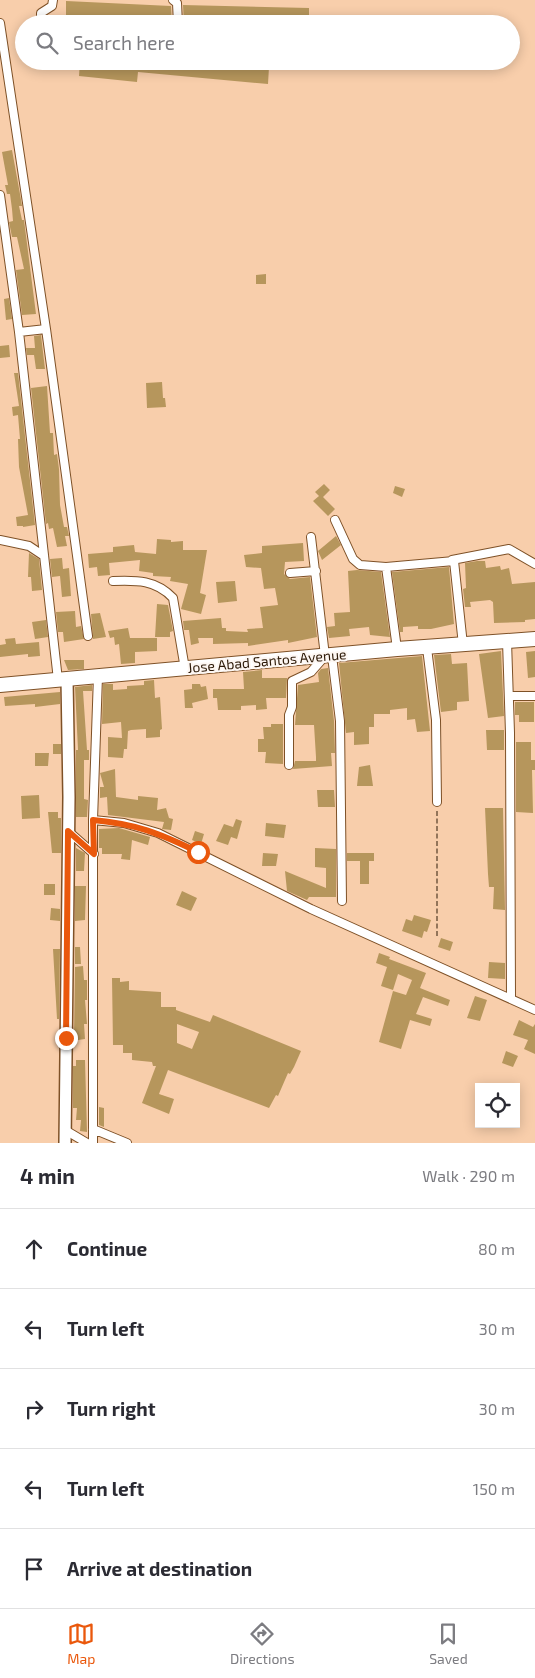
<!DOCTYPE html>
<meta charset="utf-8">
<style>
:root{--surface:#fff;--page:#f2f2f3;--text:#2b2b33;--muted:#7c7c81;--line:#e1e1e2;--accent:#ea580c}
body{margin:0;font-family:"Exo 2",sans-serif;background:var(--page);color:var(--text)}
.controls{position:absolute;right:15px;bottom:15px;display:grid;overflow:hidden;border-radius:0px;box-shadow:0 2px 12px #0003}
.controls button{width:45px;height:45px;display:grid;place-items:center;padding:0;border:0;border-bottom:1px solid var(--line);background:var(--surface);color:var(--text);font:25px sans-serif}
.stop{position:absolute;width:15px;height:15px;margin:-11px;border:4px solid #ea580c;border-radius:50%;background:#fff}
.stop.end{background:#ea580c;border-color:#fff;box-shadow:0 1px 5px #0008}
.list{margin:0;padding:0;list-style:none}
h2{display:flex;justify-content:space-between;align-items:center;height:65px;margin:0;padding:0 20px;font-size:21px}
h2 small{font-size:16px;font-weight:400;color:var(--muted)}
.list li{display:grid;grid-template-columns:32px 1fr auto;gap:15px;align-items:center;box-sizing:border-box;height:80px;padding:0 20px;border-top:1px solid var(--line)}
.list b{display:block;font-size:19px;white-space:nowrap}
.list em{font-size:16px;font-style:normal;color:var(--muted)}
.icon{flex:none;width:28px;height:28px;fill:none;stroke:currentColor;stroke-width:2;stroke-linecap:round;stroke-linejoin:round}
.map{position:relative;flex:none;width:535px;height:1143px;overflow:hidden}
.search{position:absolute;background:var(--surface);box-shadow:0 2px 12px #0003;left:15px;right:15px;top:15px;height:55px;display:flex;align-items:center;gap:12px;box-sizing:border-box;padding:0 18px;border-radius:28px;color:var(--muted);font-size:19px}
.sheet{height:465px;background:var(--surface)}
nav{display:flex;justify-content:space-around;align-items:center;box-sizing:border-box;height:70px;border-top:1px solid var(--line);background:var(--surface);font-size:14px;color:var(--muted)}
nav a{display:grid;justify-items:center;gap:2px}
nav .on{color:var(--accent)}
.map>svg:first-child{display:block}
.building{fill:#b6965c;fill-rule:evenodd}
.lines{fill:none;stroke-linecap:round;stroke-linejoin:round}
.street-casing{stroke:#7e5127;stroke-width:10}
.secondary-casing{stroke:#7e5127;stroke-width:14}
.highway-casing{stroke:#7e5127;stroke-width:16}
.path{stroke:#93755a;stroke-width:2;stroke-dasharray:5 2.5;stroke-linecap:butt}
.street{stroke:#fff;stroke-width:8}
.secondary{stroke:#fff;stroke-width:11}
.highway{stroke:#fff;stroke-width:14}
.route{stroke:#ea580c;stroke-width:6}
.labels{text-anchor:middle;stroke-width:4;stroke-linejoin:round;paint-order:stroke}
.street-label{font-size:14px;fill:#2d1a08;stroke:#fdf7f3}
</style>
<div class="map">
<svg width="535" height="1143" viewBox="0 0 535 1143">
<rect width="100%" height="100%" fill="#f8ceab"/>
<!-- building -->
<path class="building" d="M66 1 171 6 172 24H72L73 17 66 16Z
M183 5 309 8V24H184Z
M80 61H205L269 67 268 84 138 72 137 82 79 76Z
M12 150 20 194 22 206H19L22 220H24L36 314 22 315 16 270 24 269 17 237H12L9 222 13 221 12 209 10 194H7L5 185H8L2 152Z
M266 274V284H256V275Z
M9 298 12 319 6 320 4 299Z
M41 335 45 369H36L34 355H27L26 348H35L34 336Z
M9 345 10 357 0 358V346Z
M14 373H18L35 525 23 527V526H17L16 517 28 515 19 467 18 439H20L18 415 13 416 12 407 19 406Z
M162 382 163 398H165L166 407 147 408 146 383Z
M47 386 50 433H53L54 455 57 454 59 469 60 505 64 527H67L69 536H65L67 546 57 547 53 528 49 529 48 523 46 524 31 388Z
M324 484 330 490 323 497 335 509 328 516 313 501 319 496 315 492Z
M395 486 405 489 402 497 393 493Z
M336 536 341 545 322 560 318 551Z
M157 539 171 540V542L183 541V550H207L200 593 206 595 201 614 181 609 188 584 170 581 171 577 153 576V573L139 571 140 560 109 563 110 575 98 576 97 567 89 568 88 554 113 552V547L134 545 135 552 156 554Z
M303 543 304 561 285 562 284 574 290 579 310 577 317 637 288 643V640L248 646V643L213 644V638H198L199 643 191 645 189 630H184L183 621 221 618 222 628H226V631L248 632 247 629 263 628 260 607 278 605 275 588 264 589 261 568 246 567 244 555 262 553V546Z
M29 553 39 559 42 590 32 591 31 577H28Z
M62 558 63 569 69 568 71 596 62 597 60 576 52 577 50 559Z
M477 561H485L486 568 500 566 501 570 509 568 512 584 535 582V619L525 620V622L494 623 493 602 490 600 470 602 471 607H465L463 589 466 588 465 563Z
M449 567 454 624 431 629H418V626L403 627V632H400L392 572Z
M357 570 381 572 390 637 370 635 369 627 349 629 350 636 329 638 327 627 335 626 334 613 350 612 348 571Z
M235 581 237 601 218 603 216 582Z
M157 604 168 605 173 631 170 632V637H155Z
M75 611 76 627 81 626 84 639 64 642 63 632H58L56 612Z
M100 613 106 637 93 639 91 614Z
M46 620 48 637 35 639 32 622Z
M128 628 130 638H157V651L135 652V663L121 664 119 644 115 645 114 637 110 638 108 631Z
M15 638 16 644 39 642 40 656 28 657V654L0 657V645L6 644 5 639Z
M501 651 504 716 488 718 479 654Z
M535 651V677L528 678 526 652Z
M451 654 452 664 467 663 469 701 457 702V710L441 712 434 655Z
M422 656 430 731 417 732 415 719 407 720V708L390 710V714H374V727H369V744L354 745V732L346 733 339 663Z
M64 660H84V669L68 670Z
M328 668 334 721 335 753H331L332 766 293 769 295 761H316V757L314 725H295L298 685 319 682 318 673 321 669Z
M262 670V678H287L286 698H266L267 709 256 710V705L241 706V710H218L217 698H213V689H244L243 672Z
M154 680 155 698 160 697 162 729 160 730V737L146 738V729L131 730 128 731 127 749H124L123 758 108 757V737L122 738 121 722 102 724 103 684H113V690L127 689V686L144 685V681Z
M192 684H200L201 687 206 686 208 699 192 703 193 708H185L184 690 192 689Z
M92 685V691H83L87 750H89V760H84V799L88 800 87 817H76V750H78L75 687Z
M60 692V704L35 707V704L5 706 4 697Z
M515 702H534V722H519V715H515Z
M271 724H283V764L265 763 266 752H258V739H264L263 727H271Z
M486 730H504V750H487Z
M516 742H531V760H535V770H532L533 813 516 812Z
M53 744H61V754H53Z
M35 753H49L48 766H35Z
M370 765 373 786H357L359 767Z
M115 769 116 797 138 800V796L158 798 157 810 166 808 169 818 173 819 171 830 162 829 164 822 108 815 107 797 100 798V787H104L100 773Z
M317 790H334L335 807H318Z
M39 795 40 818 22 819 21 796Z
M485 808H503L505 910 493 909 494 887H489L488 874Z
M48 812H58V818H61V853H52Z
M236 819 242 821 237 839 231 837 228 845 216 841 224 824 233 827Z
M266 823 286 825 284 838 265 836Z
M119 828 150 837 148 845 132 840 130 860 121 859 122 854H102V848H99V829Z
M195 831 204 834 201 844 192 840Z
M76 848 85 853 84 871H76Z
M315 848 336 849V897H309L307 900 287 891 285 871 326 888V868L315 867Z
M263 853 278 854 276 866H262Z
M347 853H374V861H369V884H360V861H347Z
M44 884H55V895H44Z
M75 886H86L85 920 75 921Z
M182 891 197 898 191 911 176 905Z
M51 908 60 909V921L50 920Z
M414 915 431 920 427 932 424 931 422 938 402 931 406 919 412 921Z
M441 938 453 942 450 951 438 947Z
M75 947H80L81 964H75Z
M53 949H60L59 1019H57Z
M379 953 390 957 389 959 426 973 420 988 450 1000 448 1006 423 997 416 1014 432 1019 430 1026 410 1020 401 1049 379 1042 393 991 406 995 412 980 398 974 393 990 381 986 387 967 376 963Z
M489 962 505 963V979L488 978Z
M83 966 84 980H87V1000H85L87 1024H84L85 1039 78 1040 77 1034H74L75 967Z
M112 978H120V982L129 981V990L161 992V1007H176V1010L210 1022 213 1015 301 1051 294 1067 290 1074 288 1073 278 1096 276 1095 269 1108 168 1070 159 1094 174 1099 169 1114 142 1103 156 1066H153L152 1062 132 1060V1053H123V1045H113ZM177 1024 199 1032 192 1049 177 1043Z
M475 996 487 1000 480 1021 467 1018Z
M519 1020 533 1027 535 1024V1054L524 1049 528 1040 513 1035Z
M506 1051 518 1056 513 1067 502 1063Z
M76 1060H85L87 1132 80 1131 81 1120H76L77 1108H73V1066H76Z
M99 1107 104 1108V1127L99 1125Z"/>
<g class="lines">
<!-- street casing -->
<g class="street-casing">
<path id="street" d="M173 0 177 3 178 24
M0 23 46 329 19 332
M41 24V13L52 6 53 0
M0 195 19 332 58 680
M46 329 88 636
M335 520 353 559 360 565 386 567 454 561 463 645
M0 540 29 546 44 556
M452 560 509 549 535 564
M386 567 397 649
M290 573 316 571
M113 581C137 580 156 580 173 598L185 669
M507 641 510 733 511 998
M427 648 436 720 437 802
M332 656 340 721 342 901
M510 696H535
M289 765V715L292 707V681L311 672 325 656 311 537
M93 820 124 823 158 833 311 909 535 1010
M68 831 94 854
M93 1129 127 1143
M65 1130 87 1143
M93 1143V820L98 676"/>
</g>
<!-- secondary casing -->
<g class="secondary-casing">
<path id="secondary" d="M65 1143 69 797 67 679"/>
</g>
<!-- highway casing -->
<g class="highway-casing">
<path id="highway" d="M0 685 397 649 535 639"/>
</g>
<!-- path -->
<path class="path" d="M437 936V809"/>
<!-- street -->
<use href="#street" class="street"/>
<!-- secondary -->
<use href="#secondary" class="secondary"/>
<!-- highway -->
<use href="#highway" class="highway"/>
</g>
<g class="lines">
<!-- route -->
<path class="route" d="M66 1038 68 831 94 854 93 820C136 824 159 833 198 852"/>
</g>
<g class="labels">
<!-- street labels -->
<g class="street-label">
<text transform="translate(267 661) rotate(-5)" y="5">Jose Abad Santos Avenue</text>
</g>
</g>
</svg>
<div class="controls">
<button><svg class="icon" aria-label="locate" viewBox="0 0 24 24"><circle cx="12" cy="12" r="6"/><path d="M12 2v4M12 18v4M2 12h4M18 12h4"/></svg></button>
</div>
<div class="stop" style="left:198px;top:852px"></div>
<div class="stop end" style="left:66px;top:1038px"></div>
<div class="search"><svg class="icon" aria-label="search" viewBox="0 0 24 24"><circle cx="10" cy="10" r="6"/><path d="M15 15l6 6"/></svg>Search here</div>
</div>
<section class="sheet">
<h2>4 min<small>Walk · 290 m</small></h2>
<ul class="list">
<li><svg class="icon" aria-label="ahead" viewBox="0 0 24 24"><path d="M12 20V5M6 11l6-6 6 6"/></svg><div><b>Continue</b></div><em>80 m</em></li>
<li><svg class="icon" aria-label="left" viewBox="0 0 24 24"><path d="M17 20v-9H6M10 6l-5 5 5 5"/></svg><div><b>Turn left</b></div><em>30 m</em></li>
<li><svg class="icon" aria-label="right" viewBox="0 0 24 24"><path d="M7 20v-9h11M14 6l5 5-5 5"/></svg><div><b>Turn right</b></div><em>30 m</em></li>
<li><svg class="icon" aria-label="left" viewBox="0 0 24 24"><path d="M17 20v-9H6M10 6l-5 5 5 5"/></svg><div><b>Turn left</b></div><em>150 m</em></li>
<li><svg class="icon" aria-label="arrive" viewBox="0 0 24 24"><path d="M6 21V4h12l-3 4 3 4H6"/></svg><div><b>Arrive at destination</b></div></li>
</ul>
</section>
<nav>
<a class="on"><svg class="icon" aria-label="map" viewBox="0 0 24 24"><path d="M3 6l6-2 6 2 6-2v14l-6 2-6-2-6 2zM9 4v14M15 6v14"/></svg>Map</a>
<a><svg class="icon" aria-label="directions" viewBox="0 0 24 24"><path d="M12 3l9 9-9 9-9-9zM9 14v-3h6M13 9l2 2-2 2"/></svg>Directions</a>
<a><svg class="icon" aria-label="saved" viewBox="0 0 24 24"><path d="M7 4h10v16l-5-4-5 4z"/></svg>Saved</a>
</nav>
